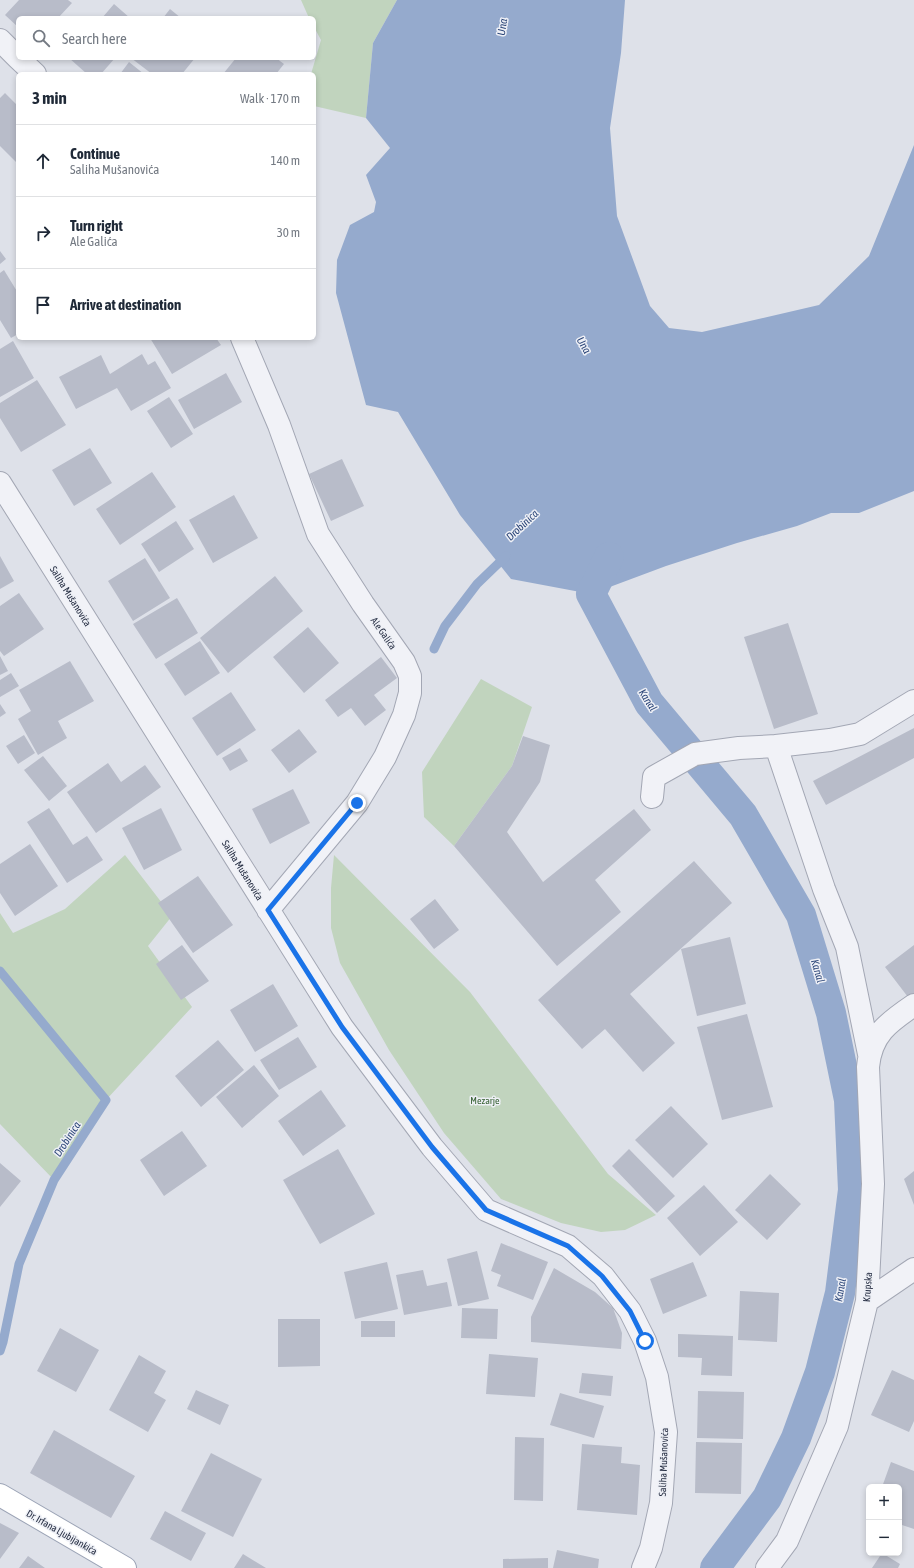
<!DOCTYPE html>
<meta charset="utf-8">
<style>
:root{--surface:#fff;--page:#f6f6f7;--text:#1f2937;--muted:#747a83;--line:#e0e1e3}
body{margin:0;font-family:"Asap Condensed",sans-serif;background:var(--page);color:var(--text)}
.controls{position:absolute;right:12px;bottom:12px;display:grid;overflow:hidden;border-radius:6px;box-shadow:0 2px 6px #0003}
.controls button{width:36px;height:36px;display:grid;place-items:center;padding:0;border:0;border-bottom:1px solid var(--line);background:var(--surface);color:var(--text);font:20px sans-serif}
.stop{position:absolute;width:12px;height:12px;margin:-9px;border:3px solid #1a73e8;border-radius:50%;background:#fff}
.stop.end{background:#1a73e8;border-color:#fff;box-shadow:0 1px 4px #0008}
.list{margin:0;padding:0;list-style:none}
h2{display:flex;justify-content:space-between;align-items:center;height:52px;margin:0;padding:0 16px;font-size:17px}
h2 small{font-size:13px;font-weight:400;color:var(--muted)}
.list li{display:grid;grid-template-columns:26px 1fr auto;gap:12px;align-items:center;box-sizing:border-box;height:72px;padding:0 16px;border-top:1px solid var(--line)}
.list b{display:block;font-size:15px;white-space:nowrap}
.list p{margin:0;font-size:13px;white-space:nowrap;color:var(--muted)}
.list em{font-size:13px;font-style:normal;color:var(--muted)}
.icon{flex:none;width:22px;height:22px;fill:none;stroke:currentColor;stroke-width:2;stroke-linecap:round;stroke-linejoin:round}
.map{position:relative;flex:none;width:914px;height:1568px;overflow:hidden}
.search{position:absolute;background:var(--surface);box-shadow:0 2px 6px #0003;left:16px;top:16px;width:300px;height:44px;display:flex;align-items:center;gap:10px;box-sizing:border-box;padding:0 14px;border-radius:6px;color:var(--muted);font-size:15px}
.panel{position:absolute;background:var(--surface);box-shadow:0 2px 6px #0003;left:16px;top:72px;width:300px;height:268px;border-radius:6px}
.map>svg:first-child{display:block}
.green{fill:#c1d4be}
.water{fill:#95aacd}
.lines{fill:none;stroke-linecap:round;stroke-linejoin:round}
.stream{stroke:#95aacd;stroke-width:9}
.canal{stroke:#95aacd;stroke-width:30}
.building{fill:#b8bcc9}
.minor-casing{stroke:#a3a7b4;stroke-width:24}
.major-casing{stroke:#9ca4b6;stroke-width:24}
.minor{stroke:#f1f2f7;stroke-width:22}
.major{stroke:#fff;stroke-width:22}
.route{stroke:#1a73e8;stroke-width:5}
.labels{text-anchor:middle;stroke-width:3;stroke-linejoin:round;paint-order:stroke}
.street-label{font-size:10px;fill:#252d42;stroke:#eef0f6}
.park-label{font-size:10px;fill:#355f31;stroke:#eef0f6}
.water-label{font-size:11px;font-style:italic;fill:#2c4679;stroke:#eef0f6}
</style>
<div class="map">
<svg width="914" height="1568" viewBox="0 0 914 1568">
<rect width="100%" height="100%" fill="#dee1e9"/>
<!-- green -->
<path class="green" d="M301 0H397L373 43 366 118 314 106V74H311L321 40 314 27V18H309Z
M481 679 532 707 512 766 454 846 424 817 422 772Z
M125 855 172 916 148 946 192 1007 106 1100 54 1180 0 1124V913L13 933 65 909Z
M334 855 470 992 608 1174 656 1215 625 1230 601 1232 561 1223 501 1199 444 1133 389 1050 340 963 331 928V888Z"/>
<!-- water -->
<path class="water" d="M397 0H625L621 53 610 128 617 216 650 306 669 328 702 332 819 305 869 256 914 145V491L859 513H831L797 526 737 543 666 566 591 594 511 579 460 515 398 412 366 405 336 293 337 260 350 225 374 212 376 202 366 175 390 148 366 118 373 43Z"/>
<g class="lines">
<!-- stream -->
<path class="stream" d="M434 649 445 626 477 584 506 556
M0 971 106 1100 54 1180 19 1264 3 1342 0 1351"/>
<!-- canal -->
<path class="canal" d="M609 557 591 594 649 703 743 815 801 915 831 1013 849 1100 853 1190 840 1293 820 1372 796 1438 767 1498 715 1568"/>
</g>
<!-- building -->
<path class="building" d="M19 0H68L72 3 58 18H18V27L5 15Z
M114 4 130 18H102Z
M170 9 181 18H163Z
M69 58H115L101 74H87Z
M131 58H195L182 74H152Z
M236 58H276L284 64 276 74H223Z
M129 62 144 74H120Z
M5 93 18 106V164L0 146V98Z
M0 251 6 259 0 264Z
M4 270 18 293V334L11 338 0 320V273Z
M150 338H216L221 345 172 374Z
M13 341 34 378 0 397V349Z
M142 354 148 365 155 361 171 388 131 411 117 388 76 409 59 377 101 355 110 374Z
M226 373 242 402 194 429 178 400Z
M37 380 66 425 21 452 0 418V403Z
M169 397 193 434 171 448 147 411Z
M90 448 112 483 74 506 52 470Z
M342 459 364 506 331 521 309 474Z
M152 472 176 507 120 545 96 509Z
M234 495 258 538 213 563 189 520Z
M176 521 194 549 159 572 141 544Z
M0 556 14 581 0 589Z
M145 558 170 598 133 621 108 581Z
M275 576 303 611 228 673 200 638Z
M19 593 44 629 4 656 0 651V606Z
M177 598 198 633 156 659 133 624Z
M788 623 818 714 774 729 744 637Z
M308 627 339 663 304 693 273 657Z
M200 641 220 673 185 696 164 664Z
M0 656 8 671 0 675Z
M381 657 397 678 374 695 386 710 365 726 351 708 338 717 325 700Z
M70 661 94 701 58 721 67 738 38 755 18 719 31 711 19 690Z
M11 673 19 686 0 697V680Z
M231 692 256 730 217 756 192 718Z
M0 704 6 713 0 717Z
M914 728V758L826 805 813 781Z
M299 729 317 752 289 773 271 750Z
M24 735 35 753 18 764 6 746Z
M523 736 550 745 540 782 507 832 543 882 634 809 651 830 595 880 621 912 557 966 454 846 512 766Z
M240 748 248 761 230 771 222 758Z
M43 756 67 786 49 801 24 770Z
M108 763 121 782 145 765 161 787 96 833 67 792Z
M293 789 310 823 270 844 252 809Z
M49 808 73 845 87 836 103 860 67 883 27 822Z
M161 808 182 850 144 870 122 828Z
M30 844 58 886 15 916 0 893V864Z
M694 861 732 903 630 994 675 1043 643 1072 605 1029 582 1049 538 1000Z
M198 876 233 925 193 953 158 903Z
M435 899 459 930 434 949 410 919Z
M730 937 746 1004 697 1016 681 949Z
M182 945 209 981 181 1000 156 964Z
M914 945V999L911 1001 885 967Z
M273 984 298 1026 255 1052 230 1010Z
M747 1014 773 1107 722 1120 697 1027Z
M298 1037 317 1067 279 1090 260 1060Z
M218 1040 244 1070 201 1107 175 1076Z
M254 1065 279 1096 242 1128 216 1097Z
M321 1090 346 1126 303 1156 278 1121Z
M671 1106 708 1144 673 1178 635 1140Z
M182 1131 207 1166 164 1196 140 1160Z
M338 1149 375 1214 320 1244 283 1180Z
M629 1149 675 1196 657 1213 612 1166Z
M0 1163 21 1181 0 1207Z
M914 1171V1205L904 1179Z
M770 1174 801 1204 767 1240 735 1210Z
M704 1185 738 1222 700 1256 667 1218Z
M501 1243 548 1262 533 1300 497 1286 501 1275 491 1271Z
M477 1251 489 1299 458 1306 447 1259Z
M387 1262 398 1309 355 1319 344 1272Z
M693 1262 707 1296 663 1314 650 1279Z
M554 1268 595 1292 613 1308 622 1333 621 1349 531 1342V1317Z
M423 1270 427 1286 447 1282 452 1306 404 1315 396 1275Z
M740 1291 779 1293 777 1342 738 1340Z
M462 1308 498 1309 497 1339 461 1338Z
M278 1319H320V1366L278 1367Z
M361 1321H395V1337H361Z
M60 1328 99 1350 76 1392 37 1371Z
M678 1334 733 1336 732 1376 701 1375 702 1358 678 1357Z
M489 1354 538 1358 535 1397 486 1394Z
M139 1355 166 1371 154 1393 166 1400 148 1432 109 1410Z
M892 1370 914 1380V1421L909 1432 871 1415Z
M582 1373 613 1376 611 1396 579 1393Z
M196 1390 229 1405 220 1425 187 1409Z
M698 1391 744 1392 743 1439 697 1438Z
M560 1393 604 1406 594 1438 550 1425Z
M54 1430 135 1476 111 1518 30 1473Z
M515 1437 544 1438 543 1501 514 1500Z
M696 1442 742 1443 741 1494 695 1493Z
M582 1444 622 1447 621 1463 640 1465 637 1515 577 1510Z
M211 1453 262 1479 233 1537 181 1511Z
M891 1462 914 1471V1529L899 1524V1487H882Z
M165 1511 206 1533 191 1561 150 1539Z
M0 1523 19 1533 0 1559Z
M557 1550 599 1559 598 1568H553Z
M882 1553 900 1564 898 1568H872Z
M243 1554 266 1568H234Z
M28 1556 45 1568H19Z
M548 1558V1568H503V1559Z"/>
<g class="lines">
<!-- minor casing -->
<g class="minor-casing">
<path id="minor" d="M0 40 18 58
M18 58 35 74
M242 338 279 425 318 534 363 604 404 662 410 676V693L404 715 385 757 357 803 268 910
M0 483 342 1027 432 1147 486 1210 568 1246 603 1276 630 1311 645 1341 657 1377 666 1432 661 1503 651 1548 643 1568
M776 746 830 740 860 734 914 701
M652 797 654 777 695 754 739 748 776 746 824 889 847 947 869 1054
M867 1301 914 1269
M767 1568 787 1541 837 1426 867 1301 873 1184 868 1067C871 1034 889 1022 914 1005"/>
</g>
<!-- major casing -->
<g class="major-casing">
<path id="major" d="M0 1495 125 1568"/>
</g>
<!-- minor -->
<use href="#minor" class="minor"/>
<!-- major -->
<use href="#major" class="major"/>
</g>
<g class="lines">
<!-- route -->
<path class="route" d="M357 803 268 910 342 1027 432 1147 486 1210 568 1246 602 1276 630 1311 645 1341"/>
</g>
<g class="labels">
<!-- street labels -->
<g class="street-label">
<text transform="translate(71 596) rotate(58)" y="4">Saliha Mušanovića</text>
<text transform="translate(384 633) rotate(55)" y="4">Ale Galića</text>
<text transform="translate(243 870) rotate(58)" y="4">Saliha Mušanovića</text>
<text transform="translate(867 1287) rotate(-86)" y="4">Krupska</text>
<text transform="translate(663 1462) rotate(-88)" y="4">Saliha Mušanovića</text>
<text transform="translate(62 1532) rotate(30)" y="4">Dr. Irfana Ljubijankića</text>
</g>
<!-- park labels -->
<g class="park-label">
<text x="485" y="1104">Mezarje</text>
</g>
<!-- water labels -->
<g class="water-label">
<text transform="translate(502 27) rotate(-82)" y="4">Una</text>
<text transform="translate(584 345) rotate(60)" y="4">Una</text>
<text transform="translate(522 525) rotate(-43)" y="4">Drobinica</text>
<text transform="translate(648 700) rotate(57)" y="4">Kanal</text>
<text transform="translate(818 971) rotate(73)" y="4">Kanal</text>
<text transform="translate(67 1139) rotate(-57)" y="4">Drobinica</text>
<text transform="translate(840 1290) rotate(-80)" y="4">Kanal</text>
</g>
</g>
</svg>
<div class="controls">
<button>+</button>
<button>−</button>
</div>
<div class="stop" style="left:645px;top:1341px"></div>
<div class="stop end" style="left:357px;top:803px"></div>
<div class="search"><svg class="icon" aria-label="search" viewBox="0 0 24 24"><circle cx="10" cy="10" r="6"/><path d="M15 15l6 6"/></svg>Search here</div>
<section class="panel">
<h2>3 min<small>Walk · 170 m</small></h2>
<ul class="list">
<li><svg class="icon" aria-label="ahead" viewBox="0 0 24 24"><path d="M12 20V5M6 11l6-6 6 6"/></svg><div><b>Continue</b><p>Saliha Mušanovića</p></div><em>140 m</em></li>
<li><svg class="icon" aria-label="right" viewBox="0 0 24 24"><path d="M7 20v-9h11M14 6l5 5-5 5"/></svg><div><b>Turn right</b><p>Ale Galića</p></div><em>30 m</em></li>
<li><svg class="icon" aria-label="arrive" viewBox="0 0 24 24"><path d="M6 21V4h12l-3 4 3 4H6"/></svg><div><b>Arrive at destination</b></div></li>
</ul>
</section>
</div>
